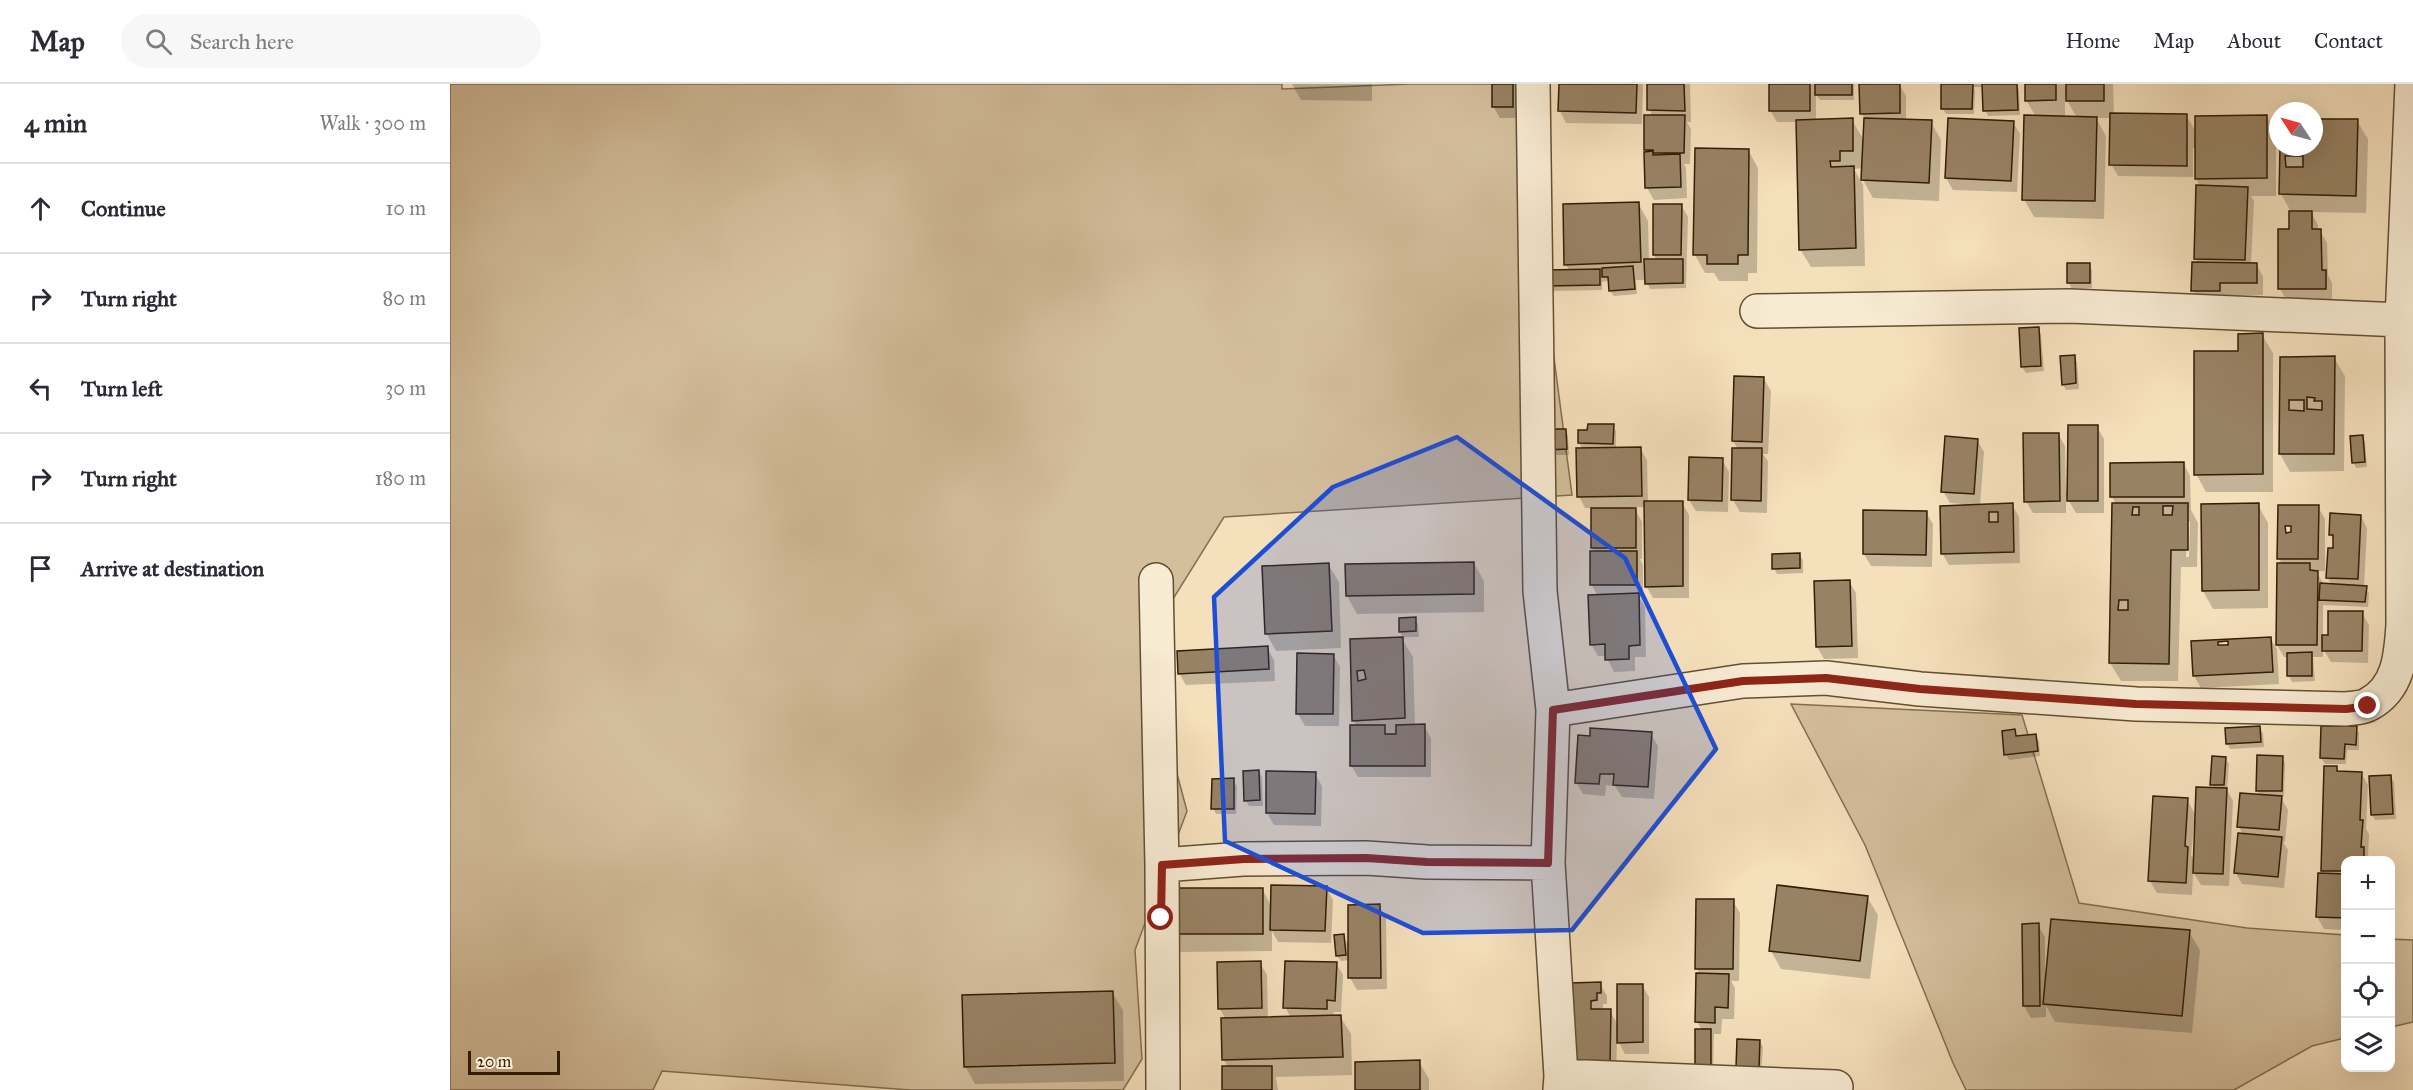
<!DOCTYPE html>
<meta charset="utf-8">
<style>
:root{--surface:#fff;--page:#f7f7f7;--text:#2b2b33;--muted:#7c7c81;--line:#e1e1e2}
body{margin:0;font-family:"IM FELL Great Primer",serif;background:var(--page);color:var(--text)}
.controls{position:absolute;right:18px;bottom:18px;display:grid;overflow:hidden;border-radius:12px;box-shadow:0 6px 24px #0002}
.controls button{width:54px;height:54px;display:grid;place-items:center;padding:0;border:0;border-bottom:2px solid var(--line);background:var(--surface);color:var(--text);font:30px sans-serif}
.compass{position:absolute;left:1819px;top:18px;width:54px;height:54px;border-radius:50%;background:var(--surface);box-shadow:0 6px 24px #0002;rotate:306deg}
.scale{position:absolute;left:18px;bottom:15px;width:92px;box-sizing:border-box;padding-left:6px;border:3px solid #331d04;border-top:0;font-size:16px;line-height:21px;white-space:nowrap;color:#331d04;-webkit-text-stroke:4px #f8ebd3;paint-order:stroke}
.stop{position:absolute;width:18px;height:18px;margin:-14px;border:4px solid #8f2418;border-radius:50%;background:#fff}
.stop.end{background:#8f2418;border-color:#fff;box-shadow:0 2px 6px #0008}
.list{margin:0;padding:0;list-style:none}
h2{display:flex;justify-content:space-between;align-items:center;height:78px;margin:0;padding:0 24px;font-size:26px}
h2 small{font-size:20px;font-weight:400;color:var(--muted)}
.list li{display:grid;grid-template-columns:39px 1fr auto;gap:18px;align-items:center;box-sizing:border-box;height:90px;padding:0 24px;border-top:2px solid var(--line)}
.list b{display:block;font-size:22px;white-space:nowrap}
.list em{font-size:20px;font-style:normal;color:var(--muted)}
.icon{flex:none;width:33px;height:33px;fill:none;stroke:currentColor;stroke-width:2;stroke-linecap:round;stroke-linejoin:round}
.map{position:relative;flex:none;width:1963px;height:1006px;overflow:hidden}
header{display:flex;align-items:center;gap:36px;box-sizing:border-box;height:84px;padding:0 30px;background:var(--surface);border-bottom:2px solid var(--line)}
header strong{font-size:28px}
nav{display:flex;gap:33px;margin-inline-start:auto;font-size:21px}
.search{width:420px;height:54px;background:var(--page);display:flex;align-items:center;gap:15px;box-sizing:border-box;padding:0 21px;border-radius:33px;color:var(--muted);font-size:22px}
main{display:flex}
aside{flex:1;background:var(--surface)}
.map>svg:first-child{display:block}
.green{fill:#d4bf9d;stroke:#846e50;stroke-width:1.5}
.shadow{fill:#0003;fill-rule:evenodd}
.building{fill:#988264;stroke:#331d04;stroke-width:1.5;fill-rule:evenodd}
.lines{fill:none;stroke-linecap:round;stroke-linejoin:round}
.street-casing{stroke:#644e32;stroke-width:36}
.street{stroke:#f8ebd3;stroke-width:33}
.route{stroke:#8f2418;stroke-width:8}
.marked{fill:#1d4ed8;fill-opacity:0.2;stroke:#1d4ed8;stroke-width:4.5;stroke-linejoin:round}
</style>
<header>
<strong>Map</strong>
<div class="search"><svg class="icon" aria-label="search" viewBox="0 0 24 24"><circle cx="10" cy="10" r="6"/><path d="M15 15l6 6"/></svg>Search here</div>
<nav><a>Home</a><a>Map</a><a>About</a><a>Contact</a></nav>
</header>
<main>
<aside>
<h2>4 min<small>Walk · 300 m</small></h2>
<ul class="list">
<li><svg class="icon" aria-label="ahead" viewBox="0 0 24 24"><path d="M12 20V5M6 11l6-6 6 6"/></svg><div><b>Continue</b></div><em>10 m</em></li>
<li><svg class="icon" aria-label="right" viewBox="0 0 24 24"><path d="M7 20v-9h11M14 6l5 5-5 5"/></svg><div><b>Turn right</b></div><em>80 m</em></li>
<li><svg class="icon" aria-label="left" viewBox="0 0 24 24"><path d="M17 20v-9H6M10 6l-5 5 5 5"/></svg><div><b>Turn left</b></div><em>30 m</em></li>
<li><svg class="icon" aria-label="right" viewBox="0 0 24 24"><path d="M7 20v-9h11M14 6l5 5-5 5"/></svg><div><b>Turn right</b></div><em>180 m</em></li>
<li><svg class="icon" aria-label="arrive" viewBox="0 0 24 24"><path d="M6 21V4h12l-3 4 3 4H6"/></svg><div><b>Arrive at destination</b></div></li>
</ul>
</aside>
<div class="map">
<svg width="1963" height="1006" viewBox="0 0 1963 1006">
<rect width="100%" height="100%" fill="#f5e0bc"/>
<filter id="stains"><feTurbulence type="fractalNoise" baseFrequency=".00333" numOctaves="4"/><feColorMatrix values="0 0 0 0 .2 0 0 0 0 .09 0 0 0 0 .02 0 0 0 .5 -.17"/></filter>
<radialGradient id="worn" r=".72"><stop offset=".6" stop-color="#630" stop-opacity="0"/><stop offset="1" stop-color="#630" stop-opacity=".3"/></radialGradient>
<!-- green -->
<path class="green" d="M0 0H832V5L960 0H1068L1122 411 774 433 693 563 737 727 685 866 692 975 673 1006H460L212 987 203 1006H0Z
M1341 620 1572 631 1629 819 1797 844 1895 851V954L1862 962 1784 1006H1516L1503 979 1415 761Z
M1940 855 1963 856V938L1941 943Z"/>
<!-- shadow -->
<path class="shadow" d="M842 0H922V17L851 16Z
M1043 0H1069V34H1050L1043 22Z
M1110 0H1193L1192 40 1116 39 1110 27Z
M1198 0H1240L1241 38H1237L1241 45 1240 80H1234L1236 84 1237 114 1204 116 1197 104V69L1195 65 1203 33 1199 25Z
M1321 0H1404V16H1370L1366 11V37L1402 36 1415 58 1416 36 1411 29 1449 0 1456 12V37L1481 38 1491 56 1489 117 1423 114 1413 96 1415 182 1361 183 1350 165 1348 38H1327L1320 26ZM1413 84V101L1404 85Z
M1497 0H1663L1664 31H1736L1746 48 1816 32 1826 50V112H1801L1804 117 1801 180H1806L1813 192V211H1777L1776 219 1750 218 1743 206 1748 179 1745 174 1751 103 1746 95V64H1743V93L1668 92 1661 80V34H1646L1656 52 1654 135 1584 133 1574 115 1586 33 1576 16V0H1566L1569 6 1570 31 1538 32 1535 26 1534 3H1523L1525 7 1524 30H1496L1493 25ZM1615 13 1627 34H1615Z
M1864 36 1907 37 1918 55 1916 129 1861 128 1868 141V147H1870L1877 159 1878 191 1882 199V217H1837L1830 205V147H1841V128L1831 110 1832 63H1864Z
M1563 38 1570 50 1567 108 1503 106 1496 94Z
M1298 66 1308 84 1307 189H1298V197H1269L1264 189H1255L1245 171Z
M1188 119 1198 137 1199 177H1207L1204 171 1231 121 1238 133 1236 204 1200 205 1196 196H1186L1187 210 1164 212 1160 207V198L1157 197 1152 198V206L1103 207 1099 201 1120 187 1116 181Z
M1639 180 1642 186V204L1622 205 1619 199 1618 181Z
M1588 244 1591 250 1594 287 1576 289 1572 283 1570 246Z
M1812 251 1823 269V408H1756L1746 390 1789 269Z
M1624 273 1627 278 1629 305 1616 306 1613 300Z
M1831 274H1884L1895 292 1894 387 1840 388 1830 370Z
M1314 295 1321 307 1318 370H1313L1318 377 1317 429 1290 428 1283 416 1288 365 1283 357Z
M1163 342 1166 347V365L1190 364 1197 376 1198 419H1232L1239 431V514H1203L1196 502V423H1184L1192 438V475H1190L1193 481V513H1189L1195 523 1196 573H1185V587L1164 588 1156 572H1148L1141 560 1148 512 1141 500 1145 469 1142 464V424H1135L1129 412 1133 365 1129 359 1139 348Z
M1647 343 1654 355V429H1626L1616 412V429H1583L1576 417 1608 350 1615 362 1616 405H1619Z
M1115 346 1118 352 1119 371H1101Z
M1912 353 1915 358 1917 383 1906 384 1903 378Z
M1527 356 1534 368 1530 422 1562 421 1569 433 1570 479 1499 481 1492 469 1513 420 1500 419 1493 407Z
M1272 376 1279 388 1278 428 1246 427 1239 416Z
M1734 380 1740 392 1741 426 1748 439 1747 483H1731L1728 597H1671L1660 579 1666 420 1662 413ZM1737 437H1740L1739 473H1736Z
M1808 421 1818 439V524L1763 525 1753 507Z
M1829 423H1868L1875 435V487H1866L1874 501 1882 502 1878 494 1885 458 1880 450 1911 432 1917 444 1914 503 1919 509 1918 523 1873 521V552H1879L1912 529 1919 541 1918 579 1881 578 1873 565V573H1863L1865 597 1842 598 1839 592 1838 573H1834L1827 561 1832 480 1829 475ZM1842 440 1843 450 1834 451V441Z
M1476 428 1483 440 1482 483 1421 482 1414 470Z
M1349 471 1353 476V489L1327 490 1324 484Z
M1024 479 1034 497V528L907 530 897 512Z
M878 480 889 498 891 564 826 567 816 549Z
M1399 497 1406 509 1408 574 1374 575 1367 563Z
M965 535 968 540 969 553H953L950 548Z
M1820 554 1827 565 1829 600 1751 604 1744 592 1767 557 1770 563 1780 562Z
M952 555 963 573 965 642H974L981 654V693H908L901 681 907 642 903 636 901 557Z
M817 564 824 576 825 597 736 601 729 589Z
M883 571 890 583 889 642H855L848 630Z
M1872 643 1906 644 1909 649V666H1897L1896 680H1875L1871 674Z
M1809 644 1813 649 1814 663 1780 665 1777 659Z
M1564 647 1568 653 1585 651 1589 657 1590 672 1559 676 1556 670Z
M1201 650 1208 662 1204 715 1172 713 1165 702 1156 701 1155 712 1133 710 1126 698Z
M1832 673 1835 679 1834 712H1830L1838 726 1835 758H1833L1838 766 1834 804 1792 800 1785 788 1793 751 1789 743 1811 712 1807 706Z
M1775 674 1779 680 1777 706 1783 717 1779 802 1751 801 1743 788 1742 811 1707 809 1700 797 1737 716 1745 730 1741 771 1745 777 1765 705 1762 700Z
M1886 683 1889 689H1911L1918 701 1916 745 1919 750 1918 772 1920 776H1896V846L1874 845 1867 833 1875 791 1872 787Z
M809 687 812 693 813 722H799L796 717Z
M865 690 872 702 871 742 824 741 817 729Z
M1941 693 1944 698 1946 735 1925 736 1922 731Z
M783 696 787 702 786 730H766L763 724Z
M876 804 883 816 881 859 828 858 822 847V867L730 868 720 850 812 805 822 823Z
M1417 813 1428 831 1420 895 1331 885 1321 867Z
M1283 817 1290 829 1289 897H1281L1285 904 1284 935H1272L1271 950H1264L1263 989H1249L1252 946 1247 938 1250 891 1247 885Z
M929 822 936 834 937 905 907 906 900 894 899 876 891 877 887 872 893 852 899 863Z
M1588 841 1595 853V888L1739 848 1750 866 1742 949 1605 938 1596 922V933L1581 934 1574 922Z
M810 879 817 891 818 935 841 934 835 923 886 879 893 891 891 928H884L883 933 890 932 901 950 902 991 826 993 828 1006H773L778 983 774 976 776 936 770 925 769 880Z
M1122 900H1150L1157 912V920H1153V927H1160L1168 941 1192 901 1199 913V970H1175L1167 955 1166 992Z
M662 908 673 926 674 997 525 1000 515 982Z
M1310 958 1313 963 1311 989 1290 988Z
M969 978 979 995V1006H907Z"/>
<!-- building -->
<path class="building" d="M1042 0H1063V23H1042Z
M1109 0H1187L1186 29 1108 27Z
M1197 0H1234L1235 27 1197 26Z
M1319 0H1360V27H1319Z
M1365 0H1402V11H1365Z
M1409 0H1450V29L1410 30Z
M1491 0H1523L1522 25H1491Z
M1532 0H1567L1568 26 1533 27Z
M1575 0H1606V16L1575 17Z
M1616 0H1654V17H1616Z
M1660 29 1737 30V82L1659 81Z
M1194 31H1235L1234 69H1203V66H1194Z
M1574 31 1647 33 1645 117 1572 116Z
M1817 31V94L1745 95V32Z
M1403 34V67H1390V77H1380L1381 83 1404 82 1406 164 1349 166 1346 36Z
M1414 34 1482 36 1479 99 1411 96Z
M1498 34 1564 37 1561 97 1495 94Z
M1864 35H1908L1906 112 1829 110 1830 63H1864ZM1835 72H1853V83H1836Z
M1245 64 1299 65 1298 171H1288V180H1257V171H1243Z
M1203 67V71L1230 70 1231 103 1195 104 1194 68Z
M1746 101 1798 103 1795 176 1744 175Z
M1189 118 1191 178 1114 181 1113 120Z
M1203 120H1232L1231 171H1203Z
M1839 127H1862V145H1871L1872 186H1876V205H1828V145H1839Z
M1194 175H1233V199L1195 200Z
M1742 178 1807 179V199H1770V207H1741Z
M1617 179H1640V199H1617Z
M1183 182 1185 205 1159 207 1158 193H1152V184Z
M1150 185V201L1098 202V186Z
M1589 243 1591 282 1571 283 1569 244Z
M1813 249V390L1744 391V267H1788V250Z
M1625 271 1626 299 1612 301 1610 272Z
M1885 272 1884 370H1829L1830 273ZM1857 313 1865 314 1864 317H1872V326L1857 325ZM1839 316H1854V327L1839 326Z
M1284 292 1314 293 1312 358 1282 357Z
M1138 340H1164L1163 360 1128 359V346H1137Z
M1618 341H1648V417H1617Z
M1096 345H1116L1117 365 1097 366Z
M1573 349H1609L1610 417 1574 418Z
M1913 351 1915 378 1902 379 1900 352Z
M1495 352 1528 355 1524 410 1491 408Z
M1191 363 1192 412 1127 413 1126 364Z
M1282 364H1312L1311 417 1281 416Z
M1239 373 1273 374 1272 417 1238 416Z
M1734 378V413H1660V379Z
M1194 417H1233V502L1195 503Z
M1563 419 1564 468 1491 470 1490 422ZM1539 428H1548V438H1539Z
M1662 419H1738V466H1721L1719 580 1659 579ZM1713 422H1723L1722 431H1713ZM1683 423H1689V431H1682ZM1669 516H1678V526H1668Z
M1809 419V506L1752 507 1751 420Z
M1828 421H1869L1868 475H1827ZM1835 442H1841V448L1836 449Z
M1141 424H1186V464H1141Z
M1413 426 1477 427 1476 471 1413 470Z
M1880 429 1911 431 1908 495 1876 494 1878 464H1883V451H1879Z
M1140 467H1187V501H1140Z
M1350 469V484L1322 485V470Z
M1024 478V510L896 512 895 480Z
M879 479 882 547 815 550 812 482Z
M1827 479H1860V486L1868 487 1867 561H1826Z
M1400 496 1402 562 1366 563 1364 497Z
M1870 499 1917 502 1915 518 1869 516Z
M1189 509 1190 561 1179 562V575L1155 576V560L1140 561 1138 511Z
M1878 527H1913L1912 567H1872V551H1878Z
M966 533V547L949 548V534Z
M953 553 955 634 902 637 900 555ZM914 586 916 595 908 597 907 587Z
M1821 553 1823 588 1743 592 1741 557ZM1778 557V561H1768V558Z
M818 562 819 585 728 590 727 567Z
M1862 568V592H1837V569Z
M847 569 884 570 883 630H846Z
M975 640V682H900V641H935V650H946V641Z
M1810 642 1811 658 1776 660 1775 644Z
M1871 642H1907L1906 661 1895 660 1894 675 1870 674Z
M1140 644 1202 648 1198 703 1163 701 1164 690H1150L1149 700 1125 699 1128 651 1140 652Z
M1565 645 1566 652 1586 650 1588 667 1554 671 1552 647Z
M1807 671 1833 672 1832 707H1806Z
M1762 672 1776 673 1774 701H1760Z
M1874 682H1887V687L1912 688 1910 736H1913L1911 763H1914V776H1896V787H1871Z
M809 686 810 716 794 717 793 687Z
M816 687 866 688 865 730 816 729Z
M1941 691 1943 730 1921 731 1919 692Z
M784 694V725H761L762 695Z
M1746 703 1777 704 1773 790 1743 789Z
M1790 709 1832 712 1829 746 1787 743Z
M1703 712 1738 714 1735 762 1738 763 1736 799 1698 797Z
M1788 749 1832 753 1828 793 1784 789Z
M1868 789 1896 790V834L1866 833Z
M821 801 877 802 875 847 820 846Z
M1327 801 1418 812 1410 877 1319 867Z
M718 804H813V850H718Z
M1246 815H1284L1283 885H1245Z
M930 820 931 894H898V821Z
M1601 835 1740 846 1732 932 1593 920Z
M1589 839 1590 922H1573L1572 840Z
M894 850 896 871 886 872 884 851Z
M811 877 812 924 768 925 767 878Z
M835 877 887 878 885 917 877 916V925L833 924Z
M1246 889 1279 890 1278 924 1265 923V939L1245 938Z
M1151 898V909H1147V916L1141 917V925H1161L1160 981H1120V899Z
M1167 900H1193V958L1167 959Z
M663 907 665 979 514 983 512 911Z
M891 931 893 973 772 976 771 934Z
M1245 945H1261V984H1245Z
M1287 955 1310 956 1309 984 1286 983Z
M970 976V1006H905V978Z
M772 982H822V1006H772Z"/>
<g class="lines">
<!-- street casing -->
<g class="street-casing">
<path id="street" d="M1083 0 1090 507 1103 626 1098 779 1111 992 1110 1006
M1307 227 1620 222 1952 236
M706 496 712 781
M1103 626 1293 597 1376 594 1470 605 1686 620 1896 625C1903 624 1913 624 1919 620 1949 604 1951 571 1953 541L1952 236 1962 0
M1111 992 1386 1003
M713 1006 712 781 793 775 916 774 977 778 1098 779"/>
</g>
<!-- street -->
<use href="#street" class="street"/>
</g>
<g class="lines">
<!-- route -->
<path class="route" d="M711 834 712 781 794 775 916 774 977 778 1098 779 1103 626 1293 597 1376 594 1470 605 1686 620 1896 625 1918 622"/>
</g>
<!-- marked area -->
<path class="marked" d="M1007 353 1175 474 1266 665 1122 846 973 849 775 757 764 513 883 403Z"/>
<rect width="100%" height="100%" filter="url(#stains)"/>
<rect width="100%" height="100%" fill="url(#worn)"/>
</svg>
<div class="controls">
<button>+</button>
<button>−</button>
<button><svg class="icon" aria-label="locate" viewBox="0 0 24 24"><circle cx="12" cy="12" r="6"/><path d="M12 2v4M12 18v4M2 12h4M18 12h4"/></svg></button>
<button><svg class="icon" aria-label="layers" viewBox="0 0 24 24"><path d="M12 4l9 5-9 5-9-5zM3 14l9 5 9-5"/></svg></button>
</div>
<svg class="compass" viewBox="-18 -18 36 36"><path d="M0-13l5 13h-10z" fill="#e53935"/><path d="M0 13l5-13h-10z" fill="#7c7c81"/></svg>
<div class="scale">20 m</div>
<div class="stop" style="left:711px;top:834px"></div>
<div class="stop end" style="left:1918px;top:622px"></div>
</div>
</main>
